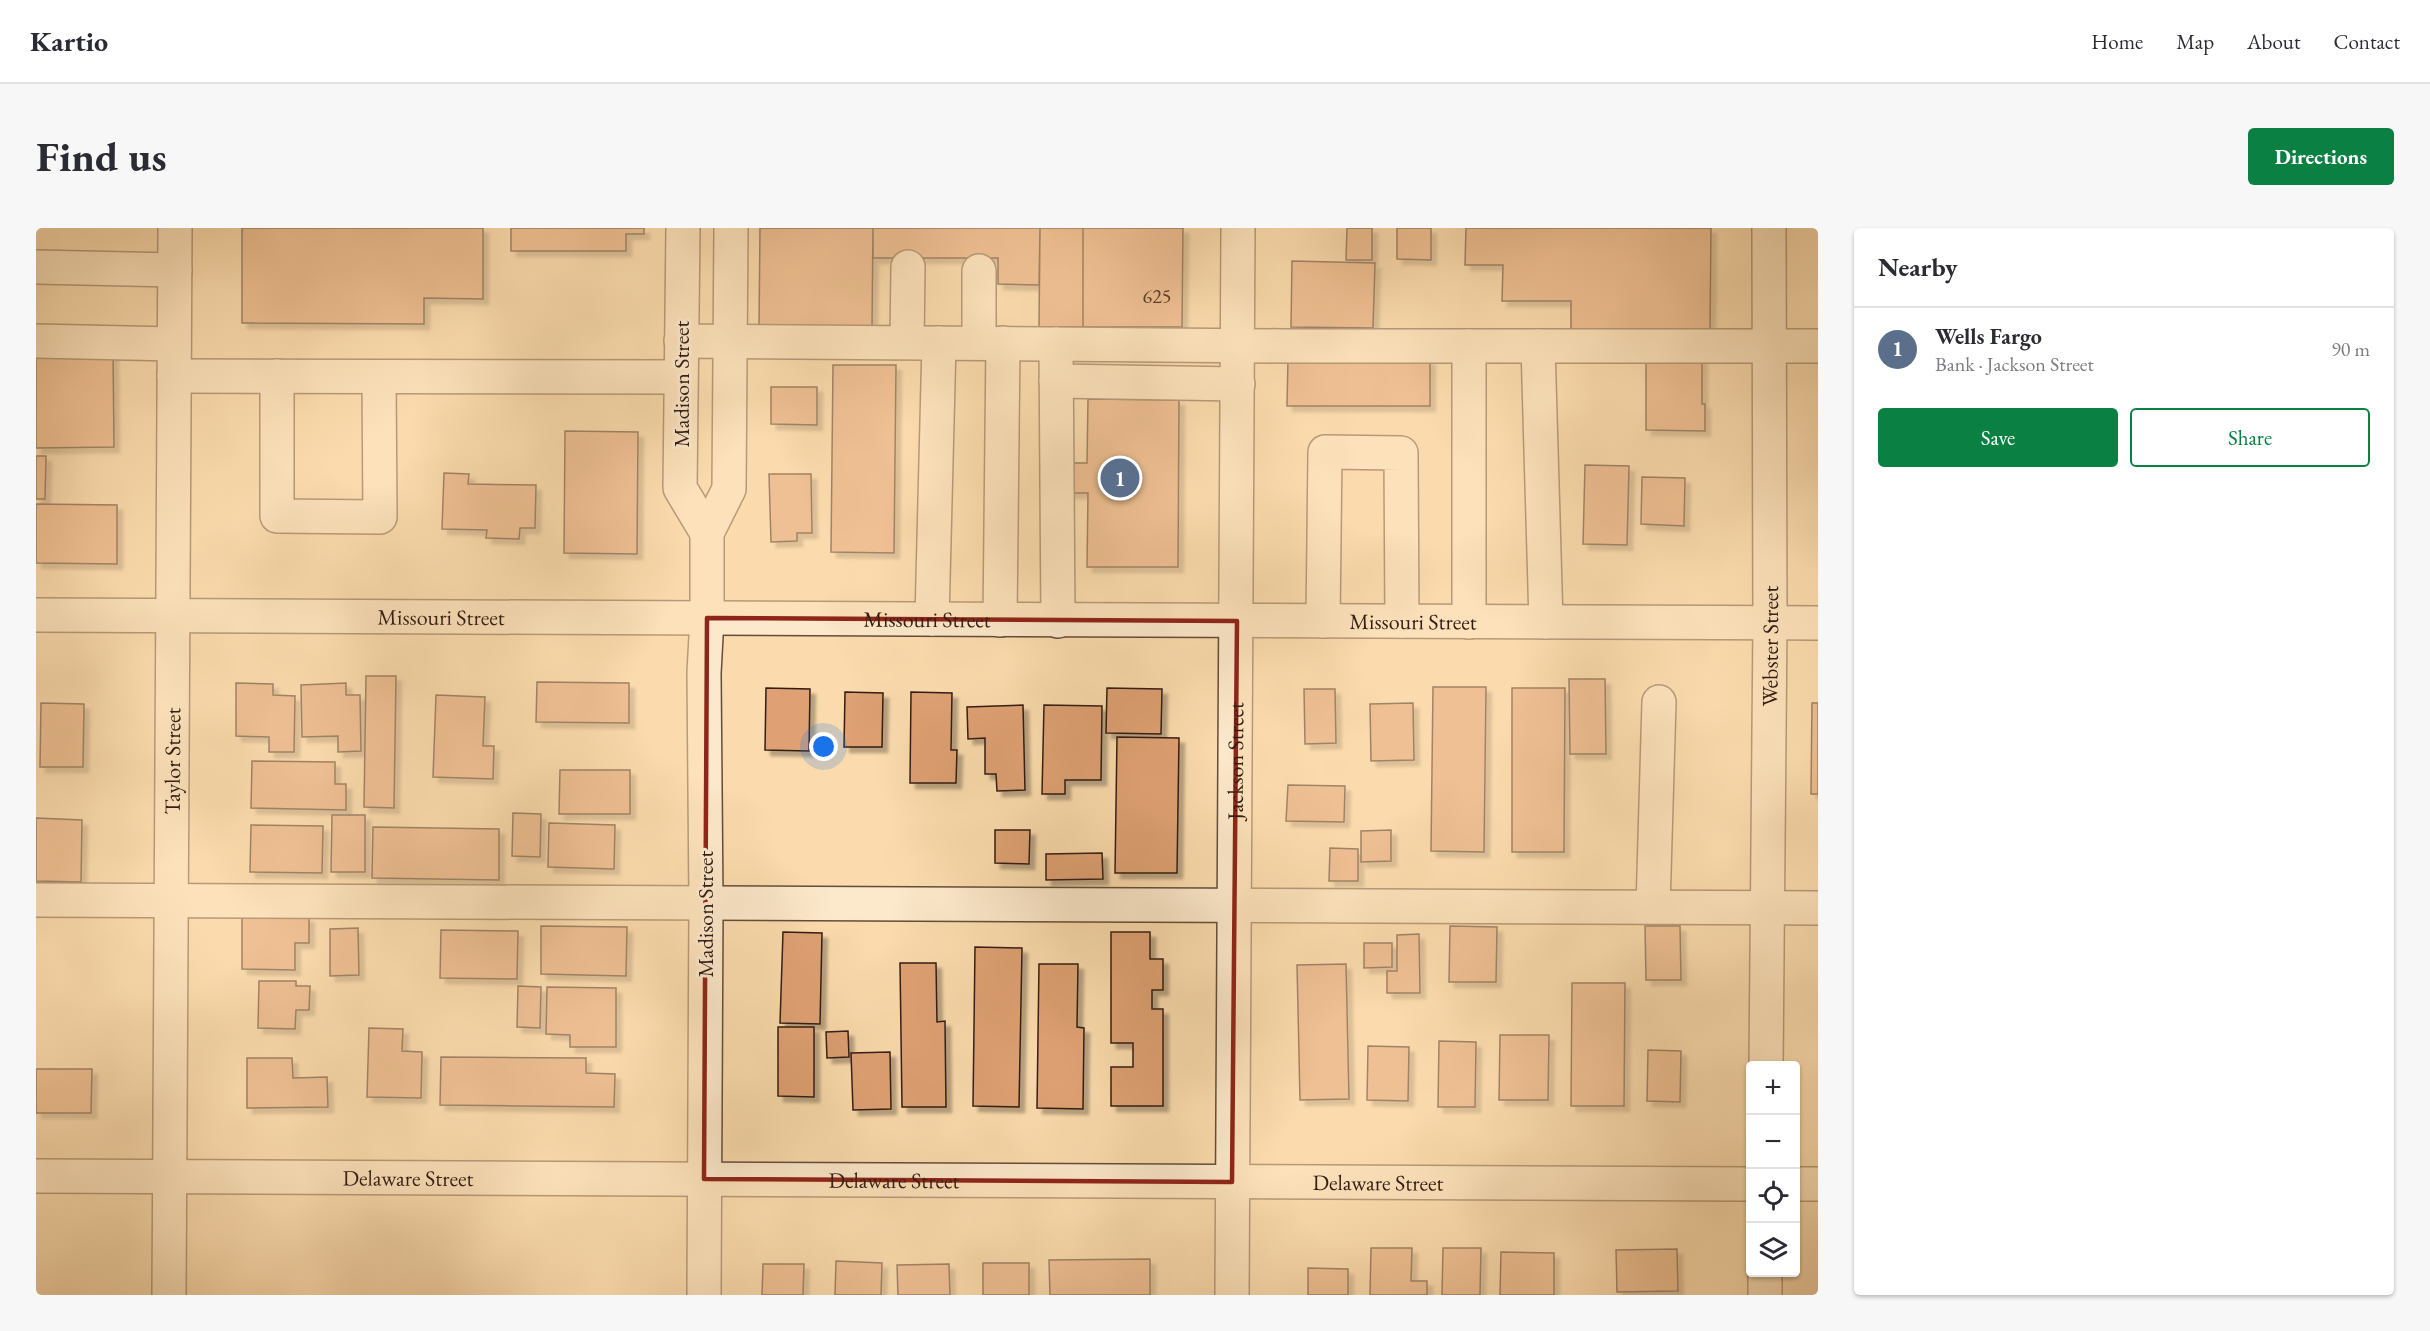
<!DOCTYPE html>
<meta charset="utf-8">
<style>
:root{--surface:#fff;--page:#f7f7f7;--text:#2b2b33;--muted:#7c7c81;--line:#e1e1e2;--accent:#0b8043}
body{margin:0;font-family:"EB Garamond",serif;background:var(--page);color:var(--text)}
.controls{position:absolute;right:18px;bottom:18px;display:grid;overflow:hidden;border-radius:6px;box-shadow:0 2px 4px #0004}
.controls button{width:54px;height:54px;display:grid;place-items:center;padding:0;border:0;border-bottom:2px solid var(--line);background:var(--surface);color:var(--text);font:30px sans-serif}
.you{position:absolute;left:788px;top:519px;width:21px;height:21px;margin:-15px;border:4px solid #fff;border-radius:50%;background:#1a73e8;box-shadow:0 0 0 9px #1a73e833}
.badge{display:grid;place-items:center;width:39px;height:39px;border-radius:50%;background:var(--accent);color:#fff;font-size:20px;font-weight:700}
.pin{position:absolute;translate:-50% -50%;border:3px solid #fff;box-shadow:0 2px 6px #0006}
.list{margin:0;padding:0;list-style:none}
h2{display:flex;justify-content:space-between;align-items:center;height:78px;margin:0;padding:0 24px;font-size:26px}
h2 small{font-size:20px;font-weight:400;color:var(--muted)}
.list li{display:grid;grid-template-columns:39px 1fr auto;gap:18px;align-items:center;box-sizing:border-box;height:84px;padding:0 24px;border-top:2px solid var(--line)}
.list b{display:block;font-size:22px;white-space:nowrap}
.list p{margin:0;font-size:20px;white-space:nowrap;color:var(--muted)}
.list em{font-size:20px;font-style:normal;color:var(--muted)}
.actions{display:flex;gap:12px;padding:18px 24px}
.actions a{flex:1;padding:14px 0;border:2px solid var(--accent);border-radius:6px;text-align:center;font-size:21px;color:var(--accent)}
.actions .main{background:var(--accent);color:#fff}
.icon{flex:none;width:33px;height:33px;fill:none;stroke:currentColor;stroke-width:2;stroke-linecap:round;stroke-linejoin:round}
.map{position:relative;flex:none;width:1782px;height:1067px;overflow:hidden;border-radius:6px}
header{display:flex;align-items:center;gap:36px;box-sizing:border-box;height:84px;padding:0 30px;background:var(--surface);border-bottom:2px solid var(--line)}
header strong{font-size:28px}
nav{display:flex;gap:33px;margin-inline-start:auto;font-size:21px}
.intro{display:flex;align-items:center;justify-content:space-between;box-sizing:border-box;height:144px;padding:0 36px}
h1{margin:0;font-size:42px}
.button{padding:15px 27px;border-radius:6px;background:var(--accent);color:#fff;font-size:21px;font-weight:700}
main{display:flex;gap:36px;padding:0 36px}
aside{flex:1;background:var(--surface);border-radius:6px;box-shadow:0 2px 4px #0004}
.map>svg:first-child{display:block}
.building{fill:#dfa173;stroke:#321d14;stroke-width:1.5;filter:url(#shadow)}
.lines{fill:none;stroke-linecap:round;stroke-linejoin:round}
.minor-casing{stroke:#644c3a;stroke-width:36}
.minor{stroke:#fce8ca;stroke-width:33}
.marked{fill:none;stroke:#8f2418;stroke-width:4.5;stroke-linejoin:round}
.labels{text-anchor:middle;stroke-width:6;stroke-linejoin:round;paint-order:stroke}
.number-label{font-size:20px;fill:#5d3e2c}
.street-label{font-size:22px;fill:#321d14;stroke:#fce8ca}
</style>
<header>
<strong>Kartio</strong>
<nav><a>Home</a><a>Map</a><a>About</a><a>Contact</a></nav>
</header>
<div class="intro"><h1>Find us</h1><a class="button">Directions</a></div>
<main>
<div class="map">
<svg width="1782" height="1067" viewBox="0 0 1782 1067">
<defs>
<filter id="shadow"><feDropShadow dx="5.5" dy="5.5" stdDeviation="1.5" flood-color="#0004"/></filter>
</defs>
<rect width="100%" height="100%" fill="#fbdbad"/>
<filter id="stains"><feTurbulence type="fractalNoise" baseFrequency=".00333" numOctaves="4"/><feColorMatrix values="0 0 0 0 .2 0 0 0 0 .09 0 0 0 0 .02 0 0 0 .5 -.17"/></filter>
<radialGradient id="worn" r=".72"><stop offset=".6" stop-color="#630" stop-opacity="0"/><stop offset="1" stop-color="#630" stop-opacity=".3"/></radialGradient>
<!-- building -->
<path class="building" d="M206 0H447V71L388 70V96L206 95Z
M475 0H608V6H590V23H475Z
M724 0H837L836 100 723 99Z
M837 0H1004L1003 57 962 56V30H837Z
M1004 0H1047V99H1003Z
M1047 0H1147L1146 99H1047Z
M1311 0H1336V32H1310Z
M1361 0H1395V32L1361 31Z
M1430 0H1675L1674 103 1535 102V73H1466L1467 37H1429Z
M1256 33 1339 35 1337 100 1255 99Z
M77 125 78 219 0 220V126Z
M1610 130H1666V176H1669V203L1610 202Z
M1252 131H1394V178H1251Z
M797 137H860L858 325 795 324Z
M735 159H781V197L735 196Z
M1052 171 1143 172 1142 339H1051L1052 265H1025L1026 235H1051Z
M529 203 602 204 601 326 528 325Z
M0 228H10L9 271H0Z
M1549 237 1593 238 1591 317 1547 316Z
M408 245 433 246 432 256 500 257 499 300H484L483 311 450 310 451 302 406 301Z
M733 246H775L776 305H761V313L735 314Z
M1606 249 1649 250 1648 298 1605 296Z
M0 276 81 277V336L0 335Z
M330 448H360L358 580 328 579Z
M1533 451H1569L1570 526H1534Z
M501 454 593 455V495L500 494Z
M200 455 237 456V467L259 468 258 524H233V509L200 508Z
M310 455V467H324L325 523 302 524V508L266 509 265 457Z
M1397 459H1450L1448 624 1395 623Z
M730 460 774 461 773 523 729 522Z
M1071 460 1126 461 1125 506 1070 505Z
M1476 460H1529L1528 624H1476Z
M1268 461H1299L1300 515 1269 516Z
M809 464 847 465 846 519H808Z
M875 464 916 465 915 522H921L920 555H874Z
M400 467 449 469 447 518H458L457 551 397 549Z
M5 475 48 476 47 539H4Z
M1377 475 1378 532 1335 533 1334 476Z
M1776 475H1782V566H1775Z
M987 477 989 562 961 563 960 546H949V510L932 511 931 479Z
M1008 477 1066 478 1065 552H1029V566H1006Z
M1081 509 1143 510 1141 645H1079Z
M216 533 299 534V556H310V582L215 580Z
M524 542H594V586H523Z
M1252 557 1309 558 1308 594 1250 593Z
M477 585 505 586 504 629 476 628Z
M296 587H329V644H295Z
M0 590 46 592 45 654 0 653Z
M513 595 579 597 578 641 512 639Z
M215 597 287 598 286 645 214 644Z
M337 599 463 601V652L336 650Z
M959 602H994L993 636 959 635Z
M1355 602V633L1325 634V603Z
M1294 620 1322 621V653H1293Z
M1066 625 1067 651 1010 652V626Z
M206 688 273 689V715H259V742L206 741Z
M505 698 591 699 590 748 505 746Z
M1414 698 1461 699 1460 754H1413Z
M1609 698H1644L1645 752H1610Z
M322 700 323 747 294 748V701Z
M405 702 482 703 481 751 404 750Z
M747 704 786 705 784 796 744 795Z
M1075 704H1114V731H1127V762H1116V781H1127V878H1075V839H1097V815H1075Z
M1383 706 1384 765H1351V743H1361V707Z
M1328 715H1356V739L1328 740Z
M939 719 986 720 983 879 937 878Z
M864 735H900L901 794 909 793 910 879H866Z
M1003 736H1042L1041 799 1048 800 1047 881 1001 880Z
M1310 736 1313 871 1264 872 1261 737Z
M223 753H260V758H274L273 782H260L259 801 222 800Z
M1536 755H1589L1588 878H1535Z
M482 758 505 759 504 800 481 799Z
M511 759 580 760V819H534V807L510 806Z
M742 799H778V869L742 868Z
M333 800 367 801 366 823 386 824 385 870 331 869Z
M812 803 813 829 791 830 790 804Z
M1464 807H1513L1512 872H1463Z
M1403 813 1440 814 1439 879H1402Z
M1332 818 1373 819 1372 873 1331 872Z
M1612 822 1645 823 1644 874 1611 873Z
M854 824 855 881 817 882 815 825Z
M405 829 550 830V845L579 846 578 879 404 877Z
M211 830H256L257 850 291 849 292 879 211 880Z
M0 841H56L55 885H0Z
M1335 1020H1376L1375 1053H1391V1067H1334Z
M1407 1020H1445L1444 1067H1406Z
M1641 1021 1642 1063 1581 1064 1580 1022Z
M1465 1024 1518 1025V1067H1464Z
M1114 1031V1067H1014L1013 1032Z
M800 1033 846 1035 845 1067H799Z
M947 1035H993V1067H947Z
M727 1036H768L767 1067H726Z
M913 1036 914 1067H862L861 1037Z
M1272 1040 1312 1041V1067H1272Z"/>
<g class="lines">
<!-- minor casing -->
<g class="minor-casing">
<g id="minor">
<path d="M647 0 644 260 671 305"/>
<path d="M0 39 139 42"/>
<path d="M943 43V115"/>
<path d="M0 113 138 116"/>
<path d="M645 113 1250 118H1782"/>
<path d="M871 114 872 39"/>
<path d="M1020 116 1022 393"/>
<path d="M1433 118V394"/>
<path d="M1502 118 1510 394"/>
<path d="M138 148 644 149"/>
<path d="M241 148V288L344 289 343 149"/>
<path d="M1020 153 1202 156"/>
<path id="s1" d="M0 387 1782 395"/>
<path d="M896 391 903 115"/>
<path d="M964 392 967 115"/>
<path d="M1287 393 1289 224 1365 225 1366 393"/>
<path d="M0 672 1782 680"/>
<path d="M1617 679 1623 474"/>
<path id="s2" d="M1730 838 1734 395 1733 0"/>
<path id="s3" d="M0 948 1714 956"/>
<path d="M1760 956H1782"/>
<path d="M1729 1044V1067"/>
<path id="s4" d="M133 1067 139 0"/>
<path d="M668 1067 670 675 668 445 671 390V305L693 261 695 0"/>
<path id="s5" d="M1196 1067 1202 0"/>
</g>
</g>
<!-- minor -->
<use href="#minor" class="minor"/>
</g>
<!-- marked area -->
<path d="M0 0H1782V1067H0ZM671 390 1201 393 1196 954 668 951Z" fill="#fbdbad" fill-opacity=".55" fill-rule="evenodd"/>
<path class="marked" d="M671 390 1201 393 1196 954 668 951Z"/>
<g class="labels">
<!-- number labels -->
<g class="number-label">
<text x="1121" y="75">625</text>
</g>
<!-- street labels -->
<g class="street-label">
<text transform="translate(645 156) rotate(-90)" y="8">Madison Street</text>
<text dy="8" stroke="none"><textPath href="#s1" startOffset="405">Missouri Street</textPath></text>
<text dy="8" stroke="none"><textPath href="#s1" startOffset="891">Missouri Street</textPath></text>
<text dy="8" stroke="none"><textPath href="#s1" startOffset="1377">Missouri Street</textPath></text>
<text dy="8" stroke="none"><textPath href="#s2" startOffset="420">Webster Street</textPath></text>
<text dy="8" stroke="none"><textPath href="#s4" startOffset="534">Taylor Street</textPath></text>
<text dy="8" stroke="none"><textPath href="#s5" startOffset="534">Jackson Street</textPath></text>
<text transform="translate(669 686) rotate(-90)" y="8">Madison Street</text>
<text dy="8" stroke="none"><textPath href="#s3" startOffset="372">Delaware Street</textPath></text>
<text dy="8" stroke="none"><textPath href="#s3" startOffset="858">Delaware Street</textPath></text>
<text dy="8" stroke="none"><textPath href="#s3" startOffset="1342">Delaware Street</textPath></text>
</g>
</g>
<rect width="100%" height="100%" filter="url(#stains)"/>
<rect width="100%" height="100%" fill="url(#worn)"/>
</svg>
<div class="controls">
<button>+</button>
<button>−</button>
<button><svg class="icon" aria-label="locate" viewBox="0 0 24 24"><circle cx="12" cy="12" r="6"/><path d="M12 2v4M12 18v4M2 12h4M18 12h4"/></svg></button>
<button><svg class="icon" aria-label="layers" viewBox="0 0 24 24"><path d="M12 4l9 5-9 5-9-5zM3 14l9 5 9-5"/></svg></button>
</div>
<div class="you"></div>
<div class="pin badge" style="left:1084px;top:250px;background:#5c6f8a">1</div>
</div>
<aside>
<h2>Nearby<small></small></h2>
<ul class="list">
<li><span class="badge" style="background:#5c6f8a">1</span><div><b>Wells Fargo</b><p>Bank · Jackson Street</p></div><em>90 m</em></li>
</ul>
<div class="actions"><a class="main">Save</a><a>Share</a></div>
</aside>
</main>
